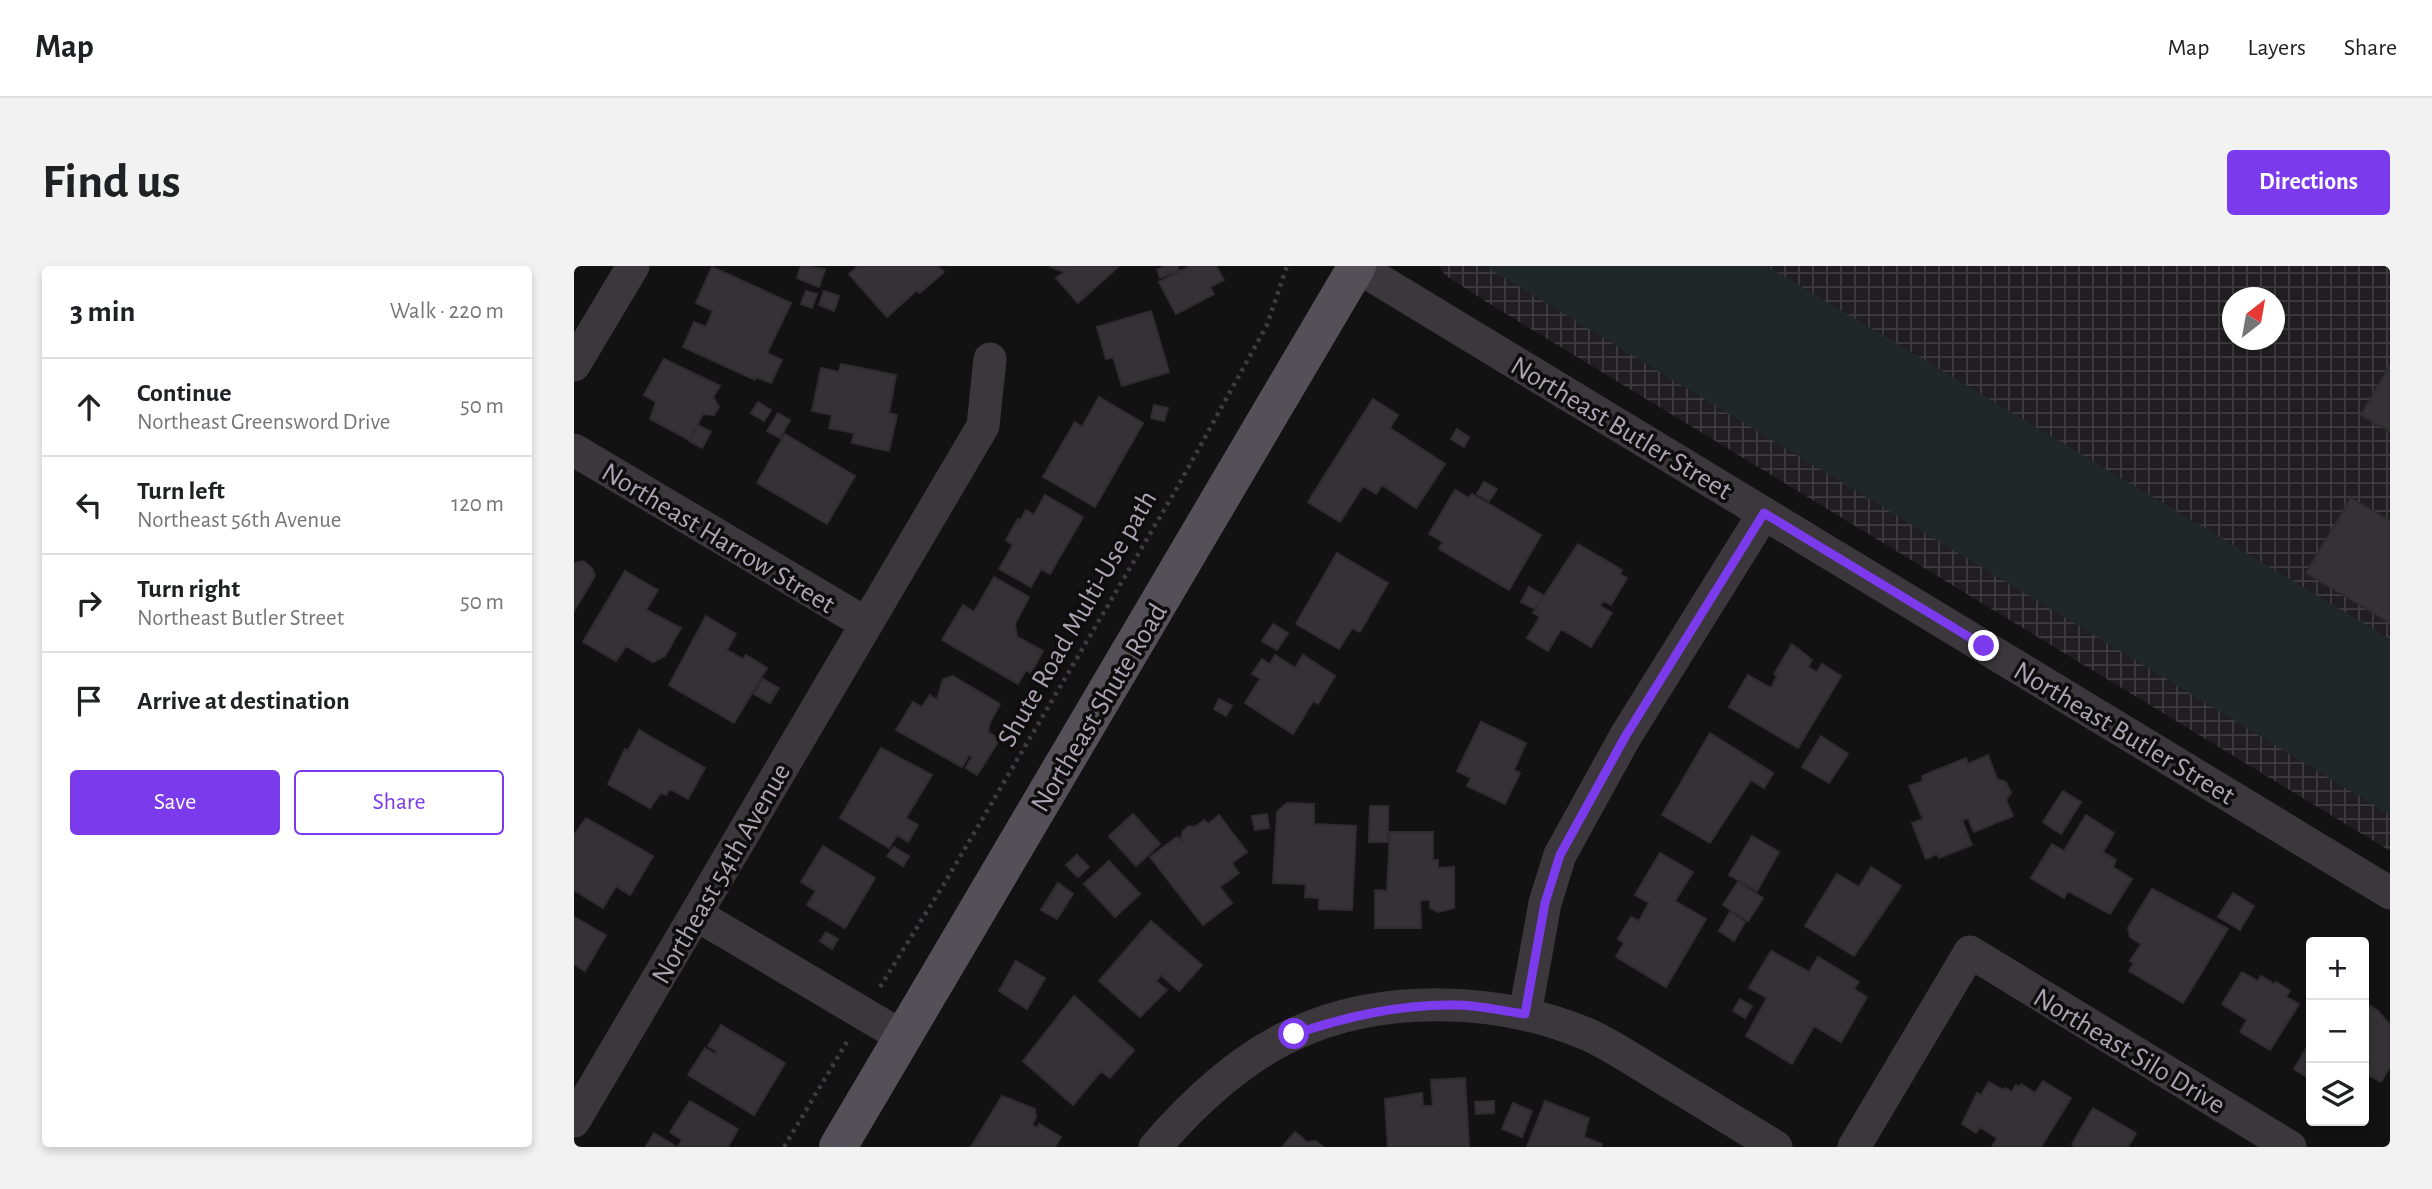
<!DOCTYPE html>
<meta charset="utf-8">
<style>
:root{--surface:#fff;--page:#f2f2f2;--text:#202124;--muted:#757577;--line:#e0e0e0;--accent:#7c3aed}
body{margin:0;font-family:"Alegreya Sans",sans-serif;background:var(--page);color:var(--text)}
.controls{position:absolute;right:21px;bottom:21px;display:grid;overflow:hidden;border-radius:7px;box-shadow:0 4px 10px #0003}
.controls button{width:63px;height:63px;display:grid;place-items:center;padding:0;border:0;border-bottom:2px solid var(--line);background:var(--surface);color:var(--text);font:35px sans-serif}
.compass{position:absolute;left:1648px;top:21px;width:63px;height:63px;border-radius:50%;background:var(--surface);box-shadow:0 4px 10px #0003;rotate:31deg}
.stop{position:absolute;width:21px;height:21px;margin:-16px;border:5px solid #7c3aed;border-radius:50%;background:#fff}
.stop.end{background:#7c3aed;border-color:#fff;box-shadow:0 2px 7px #0008}
.list{margin:0;padding:0;list-style:none}
h2{display:flex;justify-content:space-between;align-items:center;height:91px;margin:0;padding:0 28px;font-size:30px}
h2 small{font-size:23px;font-weight:400;color:var(--muted)}
.list li{display:grid;grid-template-columns:46px 1fr auto;gap:21px;align-items:center;box-sizing:border-box;height:98px;padding:0 28px;border-top:2px solid var(--line)}
.list b{display:block;font-size:26px;white-space:nowrap}
.list p{margin:0;font-size:23px;white-space:nowrap;color:var(--muted)}
.list em{font-size:23px;font-style:normal;color:var(--muted)}
.actions{display:flex;gap:14px;padding:21px 28px}
.actions a{flex:1;padding:16px 0;border:2px solid var(--accent);border-radius:7px;text-align:center;font-size:24px;color:var(--accent)}
.actions .main{background:var(--accent);color:#fff}
.icon{flex:none;width:38px;height:38px;fill:none;stroke:currentColor;stroke-width:2;stroke-linecap:round;stroke-linejoin:round}
.map{position:relative;flex:none;width:1816px;height:881px;overflow:hidden;border-radius:7px}
header{display:flex;align-items:center;gap:42px;box-sizing:border-box;height:98px;padding:0 35px;background:var(--surface);border-bottom:2px solid var(--line)}
header strong{font-size:33px}
nav{display:flex;gap:38px;margin-inline-start:auto;font-size:24px}
.intro{display:flex;align-items:center;justify-content:space-between;box-sizing:border-box;height:168px;padding:0 42px}
h1{margin:0;font-size:49px}
.button{padding:18px 32px;border-radius:7px;background:var(--accent);color:#fff;font-size:24px;font-weight:700}
main{display:flex;gap:42px;padding:0 42px}
aside{flex:1;background:var(--surface);border-radius:7px;box-shadow:0 4px 10px #0003}
.map>svg:first-child{display:block}
.industrial{fill:url(#industrial-grid);fill-rule:evenodd}
.grass{fill:#202728}
.building{fill:#343235;stroke:#2f2c2f;stroke-width:2}
.lines{fill:none;stroke-linecap:round;stroke-linejoin:round}
.path{stroke:#3f3b41;stroke-width:4.5;stroke-dasharray:3.5 5;stroke-linecap:butt}
.minor{stroke:#3c373d;stroke-width:33}
.major{stroke:#554f57;stroke-width:38}
.route{stroke:#7c3aed;stroke-width:9}
.labels{text-anchor:middle;stroke-width:7;stroke-linejoin:round;paint-order:stroke}
.street-label{font-size:28px;fill:#aea3b3;stroke:#0e0d0e}
</style>
<header>
<strong>Map</strong>
<nav><a>Map</a><a>Layers</a><a>Share</a></nav>
</header>
<div class="intro"><h1>Find us</h1><a class="button">Directions</a></div>
<main>
<aside>
<h2>3 min<small>Walk · 220 m</small></h2>
<ul class="list">
<li><svg class="icon" aria-label="ahead" viewBox="0 0 24 24"><path d="M12 20V5M6 11l6-6 6 6"/></svg><div><b>Continue</b><p>Northeast Greensword Drive</p></div><em>50 m</em></li>
<li><svg class="icon" aria-label="left" viewBox="0 0 24 24"><path d="M17 20v-9H6M10 6l-5 5 5 5"/></svg><div><b>Turn left</b><p>Northeast 56th Avenue</p></div><em>120 m</em></li>
<li><svg class="icon" aria-label="right" viewBox="0 0 24 24"><path d="M7 20v-9h11M14 6l5 5-5 5"/></svg><div><b>Turn right</b><p>Northeast Butler Street</p></div><em>50 m</em></li>
<li><svg class="icon" aria-label="arrive" viewBox="0 0 24 24"><path d="M6 21V4h12l-3 4 3 4H6"/></svg><div><b>Arrive at destination</b></div></li>
</ul>
<div class="actions"><a class="main">Save</a><a>Share</a></div>
</aside>
<div class="map">
<svg width="1816" height="881" viewBox="0 0 1816 881">
<defs>
<pattern id="industrial-grid" width="8" height="8" patternUnits="userSpaceOnUse" patternTransform="scale(1.75)"><rect width="8" height="8" fill="#201e20"/><path d="M0 4h8M4 0v8" fill="none" stroke="#3e3c3e"/></pattern>
</defs>
<rect width="100%" height="100%" fill="#131213"/>
<!-- industrial -->
<path class="industrial" d="M865 0H1816V585L911 35 871 9ZM1658 32H1700V74H1658Z"/>
<!-- grass -->
<path class="grass" d="M911 0H1193L1816 373V549Z"/>
<!-- building -->
<path class="building" d="M227 0 251 3 245 21 223 12Z
M284 0H364L370 6 346 27 343 24 313 51 275 8Z
M475 0H545L504 37 482 12 490 6Z
M592 0H603L605 4 586 12 583 4Z
M616 0H642L650 14 636 21 640 28 602 48 585 16Z
M138 1 217 37 193 87 208 94 197 117 182 111 181 114 109 81 120 56 132 61 139 45 122 37Z
M232 25 243 28 238 42 227 38Z
M250 25 265 30 260 45 245 39Z
M577 45 595 106 548 120 539 91 532 93 523 61Z
M90 93 146 120 139 131 145 141 140 149 129 148 115 174 76 153 82 136 70 129Z
M267 98 322 109 315 147 323 149 315 185 278 177 280 167 255 162 258 149 238 145 247 102 265 106Z
M1816 99V166L1787 149Z
M525 131 569 157 521 241 469 211 501 156 508 161Z
M799 133 824 149 816 162 871 198 842 242 808 219 802 228 789 220 766 256 734 236Z
M184 136 197 144 190 155 177 147Z
M580 139 594 142 590 155 577 152Z
M204 147 216 154 206 172 193 165Z
M124 159 137 166 128 182 115 175Z
M883 163 895 171 890 181 877 173Z
M211 168 281 210 253 258 183 217Z
M910 216 923 223 915 235 903 228Z
M881 224 895 232 898 228 967 269 935 324 865 283 869 276 855 268Z
M471 229 509 251 476 308 467 303 457 321 425 303 439 279 432 274 444 253 446 255 452 244 460 249Z
M1777 232 1816 255V357L1732 307Z
M1004 278 1048 304 1046 308 1053 312 1037 339 1030 335 1026 340 1038 347 1017 381 987 363 974 385 953 372 966 351 959 347Z
M763 287 814 317 786 366 778 362 765 383 722 358Z
M9 295 18 302 21 310 0 345V297Z
M51 305 84 324 72 344 107 362 91 390 79 396 52 380 42 395 9 376Z
M420 311 455 331 441 358 443 371 469 385 457 407 452 404 444 418 368 374 389 339 400 346Z
M955 321 969 329 961 343 947 336Z
M132 350 162 368 153 384 169 393 172 389 193 402 160 457 95 419Z
M699 358 714 367 703 384 688 375Z
M1218 378 1238 394 1234 401 1243 406 1248 398 1267 410 1224 482 1155 441 1174 409 1197 422 1203 410 1200 408Z
M701 389 721 402 729 389 761 410 744 438 739 435 719 468 671 437 686 413 678 408 688 393 696 398Z
M379 410 426 438 416 456 414 466 426 473 403 509 392 502 398 491 395 489 388 501 322 464 339 436 348 441 356 429 363 434 369 413Z
M189 413 205 422 196 437 180 428Z
M645 433 658 440 652 450 640 443Z
M907 456 952 477 940 504 946 507 931 538 893 520 897 512 883 505Z
M65 464 131 502 114 533 96 523 92 529 87 527 76 542 34 518 51 483 54 485Z
M1136 467 1199 507 1190 522 1177 514 1136 577 1088 549Z
M1247 470 1274 488 1255 517 1228 501Z
M307 482 358 509 332 552 344 559 334 576 323 569 315 582 266 552Z
M1414 489 1423 513 1432 516 1437 527 1432 534 1439 550 1400 566 1394 552 1388 554 1398 579 1365 592 1363 588 1352 593 1338 557 1349 553 1335 520 1349 515 1348 510 1392 492 1394 498Z
M1489 525 1507 536 1487 568 1469 556Z
M713 537 740 538V558L782 560 778 644 745 643V632L731 631 732 618 699 617 703 546Z
M796 540H814V576H795Z
M559 548 586 578 562 600 535 570Z
M693 548 695 562 681 564 678 550Z
M645 549 673 586 658 597 665 607 646 621 658 637 629 659 576 591 603 571 610 576 607 572 609 565 615 560 621 561 630 554 634 558Z
M1512 549 1540 567 1529 586 1542 594 1539 601 1558 613 1536 648 1494 625 1490 632 1457 612 1478 578 1490 585Z
M12 552 79 590 56 629 42 620 29 642 0 624V569Z
M816 566H859V594H864V602L880 601V642L864 646 856 642V634H846L847 662H801V624L813 625Z
M1178 570 1205 586 1183 625 1155 609Z
M249 580 301 612 271 662 233 639 242 625 227 616Z
M320 581 335 590 329 600 313 590Z
M1086 587 1119 606 1101 635 1132 653 1092 721 1042 691 1050 677 1044 673 1057 651 1065 655 1075 637 1061 629Z
M503 589 515 601 504 611 492 599Z
M535 595 566 628 541 651 510 618Z
M1297 601 1327 620 1280 690 1231 660 1263 608 1285 621Z
M1164 616 1189 632 1174 655 1149 639Z
M484 617 499 628 483 653 467 644Z
M1578 623 1654 663 1609 737 1555 705 1560 697 1556 695 1567 678 1556 671 1554 662Z
M1659 627 1680 640 1666 664 1644 651Z
M1156 646 1171 656 1160 675 1145 665Z
M0 651 32 669 11 705 0 698Z
M577 655 628 699 605 725 587 709 582 715 593 724 566 751 525 715Z
M252 666 264 673 258 683 246 675Z
M1197 685 1235 706 1244 691 1285 716 1280 723 1293 731 1267 776 1240 760 1218 798 1172 770 1193 732 1175 722Z
M442 695 471 712 453 743 425 725Z
M1668 706 1684 715 1687 710 1700 718 1702 716 1716 725 1712 731 1725 738 1696 784 1666 766 1673 754 1648 738Z
M500 730 560 784 536 812 527 805 499 839 449 795Z
M1166 733 1178 740 1171 752 1159 745Z
M1790 736 1804 745 1816 759V801L1807 816 1790 807Z
M147 759 211 797 180 849 114 809 131 782 141 788 142 785 134 780Z
M1737 774V814L1720 803Z
M891 812 895 881H814L811 833 848 827 849 840H859L857 814Z
M1469 815 1497 832 1467 881H1418L1423 872 1406 861 1402 867 1388 858 1403 827 1407 829 1415 816 1429 824 1431 822 1438 826 1442 819 1446 821 1447 818 1461 827Z
M428 830 461 843 462 851 458 859 463 862 465 858 487 871 481 881H397Z
M116 835 164 863 154 881H104L108 874 96 866Z
M920 835V847L902 848 901 836Z
M971 835 1015 852 1010 871 1028 878 1027 881H953Z
M939 837 958 845 948 871 928 863Z
M1519 842 1562 867 1554 881H1501L1498 878Z
M721 866 733 876 742 875 749 881H708Z
M80 867 103 881H72Z"/>
<g class="lines">
<!-- path -->
<path class="path" d="M306 721 373 613 603 222 693 59 713 0
M210 881 274 774"/>
<!-- minor -->
<path class="minor" d="M782 0 1816 627
M0 99 59 0
M0 184 291 357
M123 649 329 771
M951 748 971 637 986 589 1051 471 1190 247
M0 855 409 160 416 93
M581 881C619 837 667 792 720 768 809 727 926 731 1015 769 1039 780 1062 796 1084 809 1123 833 1163 857 1202 881
M1280 881 1396 686 1716 881"/>
<!-- major -->
<path class="major" d="M264 881 783 0"/>
</g>
<g class="lines">
<!-- route -->
<path class="route" d="M720 768C772 751 825 738 881 739 904 739 928 745 951 748L971 637 986 589 1051 471 1190 247 1410 380"/>
</g>
<g class="labels">
<!-- street labels -->
<g class="street-label">
<text transform="translate(1048 161) rotate(31)" y="10">Northeast Butler Street</text>
<text transform="translate(145 271) rotate(31)" y="10">Northeast Harrow Street</text>
<text transform="translate(502 352) rotate(-60)" y="10">Shute Road Multi-Use path</text>
<text transform="translate(524 441) rotate(-59)" y="10">Northeast Shute Road</text>
<text transform="translate(1551 466) rotate(31)" y="10">Northeast Butler Street</text>
<text transform="translate(146 607) rotate(-60)" y="10">Northeast 54th Avenue</text>
<text transform="translate(1556 784) rotate(31)" y="10">Northeast Silo Drive</text>
</g>
</g>
</svg>
<div class="controls">
<button>+</button>
<button>−</button>
<button><svg class="icon" aria-label="layers" viewBox="0 0 24 24"><path d="M12 4l9 5-9 5-9-5zM3 14l9 5 9-5"/></svg></button>
</div>
<svg class="compass" viewBox="-18 -18 36 36"><path d="M0-13l5 13h-10z" fill="#e53935"/><path d="M0 13l5-13h-10z" fill="#757577"/></svg>
<div class="stop" style="left:720px;top:768px"></div>
<div class="stop end" style="left:1410px;top:380px"></div>
</div>
</main>
